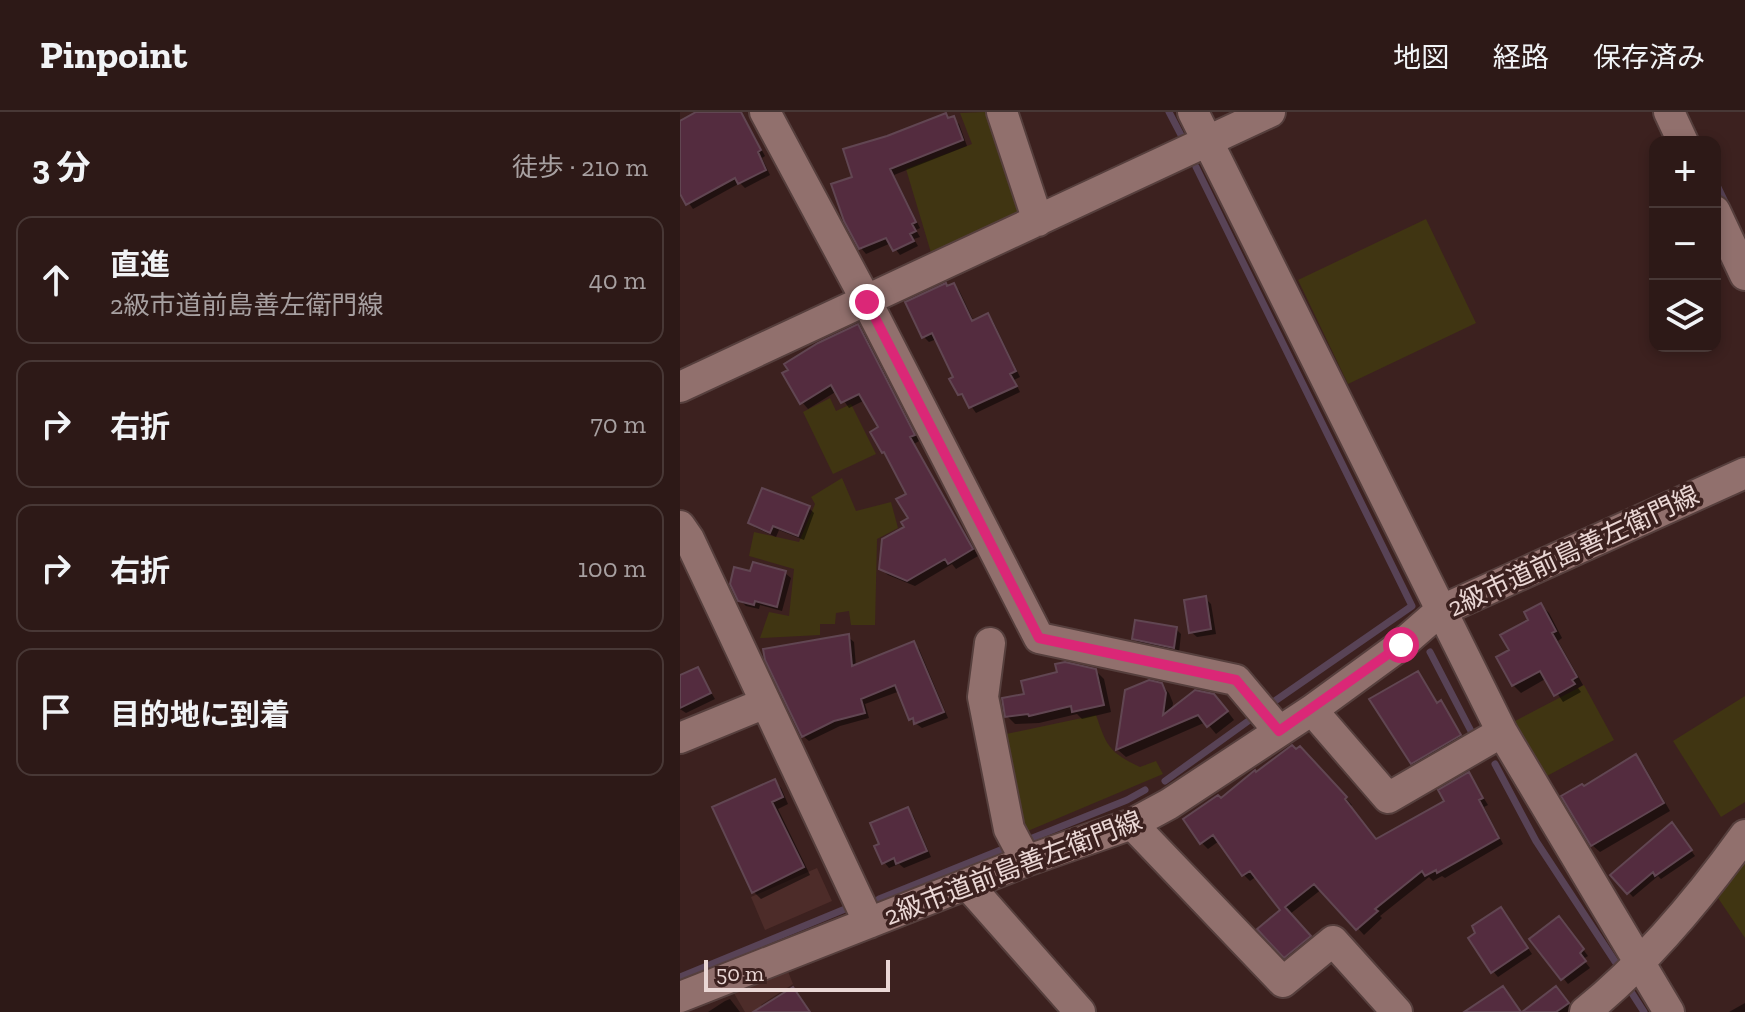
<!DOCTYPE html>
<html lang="ja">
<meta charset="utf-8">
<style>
:root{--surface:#2d1917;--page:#392624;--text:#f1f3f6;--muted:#a7a0a1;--line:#483836}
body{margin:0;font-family:"Zilla Slab","Noto Sans JP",serif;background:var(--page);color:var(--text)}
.controls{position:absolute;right:24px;top:24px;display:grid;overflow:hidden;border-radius:16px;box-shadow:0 4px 12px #0003}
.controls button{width:72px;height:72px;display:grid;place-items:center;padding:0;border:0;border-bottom:2px solid var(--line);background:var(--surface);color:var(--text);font:40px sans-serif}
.scale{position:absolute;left:24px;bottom:20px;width:186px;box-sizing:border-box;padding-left:8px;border:4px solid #ead7d5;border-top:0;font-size:22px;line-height:28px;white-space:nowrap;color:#ead7d5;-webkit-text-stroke:6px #3c211f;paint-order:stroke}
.stop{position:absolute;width:24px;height:24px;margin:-18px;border:6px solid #db2777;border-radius:50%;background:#fff}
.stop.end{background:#db2777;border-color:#fff;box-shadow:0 2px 8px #0008}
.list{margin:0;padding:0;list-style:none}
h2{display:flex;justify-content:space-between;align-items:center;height:104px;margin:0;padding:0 32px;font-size:34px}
h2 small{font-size:26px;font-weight:400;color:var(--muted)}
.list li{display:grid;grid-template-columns:52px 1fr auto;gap:24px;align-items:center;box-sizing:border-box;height:128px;margin:0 16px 16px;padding:0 16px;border:2px solid var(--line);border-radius:16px}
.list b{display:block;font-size:30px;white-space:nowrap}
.list p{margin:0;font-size:26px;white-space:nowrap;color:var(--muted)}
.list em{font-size:26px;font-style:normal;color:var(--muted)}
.icon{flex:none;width:44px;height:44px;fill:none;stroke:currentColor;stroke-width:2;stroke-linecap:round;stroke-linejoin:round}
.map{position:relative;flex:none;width:1065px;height:900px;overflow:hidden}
header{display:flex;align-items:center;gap:48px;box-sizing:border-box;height:112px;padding:0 40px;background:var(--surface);border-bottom:2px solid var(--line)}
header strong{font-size:38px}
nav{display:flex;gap:44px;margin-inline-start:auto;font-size:28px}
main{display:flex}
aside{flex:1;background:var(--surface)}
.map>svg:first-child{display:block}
.built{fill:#4d2c29}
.green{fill:#403512}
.shadow{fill:#0007}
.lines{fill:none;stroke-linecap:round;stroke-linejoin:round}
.stream{stroke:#584356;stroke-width:7}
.building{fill:#542c3f;stroke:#614652;stroke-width:2}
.minor-casing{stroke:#563f3d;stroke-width:34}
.minor{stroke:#91706d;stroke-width:30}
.route{stroke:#db2777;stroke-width:10}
.labels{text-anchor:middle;stroke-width:7;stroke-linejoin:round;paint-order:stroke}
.street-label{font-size:26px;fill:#ead7d5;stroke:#3c211f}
</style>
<header>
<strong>Pinpoint</strong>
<nav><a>地図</a><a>経路</a><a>保存済み</a></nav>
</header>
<main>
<aside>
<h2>3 分<small>徒歩 · 210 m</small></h2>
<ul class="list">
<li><svg class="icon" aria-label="ahead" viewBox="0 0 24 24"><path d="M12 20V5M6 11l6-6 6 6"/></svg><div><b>直進</b><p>2級市道前島善左衛門線</p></div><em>40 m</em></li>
<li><svg class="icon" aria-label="right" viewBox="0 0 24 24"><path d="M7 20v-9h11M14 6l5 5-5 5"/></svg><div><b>右折</b></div><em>70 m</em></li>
<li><svg class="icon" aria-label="right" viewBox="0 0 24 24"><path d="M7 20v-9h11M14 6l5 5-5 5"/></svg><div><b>右折</b></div><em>100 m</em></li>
<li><svg class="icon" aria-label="arrive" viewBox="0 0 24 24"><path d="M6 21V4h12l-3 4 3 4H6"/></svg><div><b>目的地に到着</b></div></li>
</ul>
</aside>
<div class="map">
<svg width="1065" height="900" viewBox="0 0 1065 900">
<rect width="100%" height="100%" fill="#3c211f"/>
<!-- built -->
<path class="built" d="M137 756 152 789 85 818 71 785Z
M107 857 113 872 81 893 85 900H65L52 878Z"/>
<!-- green -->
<path class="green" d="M305 0 342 101 252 144 226 57 292 32 280 1Z
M746 107 796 211 668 272 618 168Z
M150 286 156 299 171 292 196 342 153 362 123 300Z
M162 366 176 399 211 390 218 416 197 427 195 513H171L169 499 156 501 155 512H140V523L80 526 89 500 109 504 114 457 69 444 74 420 119 430 135 392 131 385Z
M904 573 934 628 865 665 835 609Z
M1065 584V690L1041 705 993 629Z
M416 603C427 635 429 640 460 655L476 649 483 662 343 721 326 622Z
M1065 739V826L1036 783Z"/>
<!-- shadow -->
<path class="shadow" d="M20 0H61L85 44 82 46 90 63 65 76 60 71 13 97 0 78V48Z
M265 3 279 12 287 34 214 63 240 116 236 118 240 125 234 127 238 134 220 143 211 131 186 142 181 136 175 66 207 26Z
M273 173 279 178 294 210 308 203 313 209 340 265 334 268 340 280 296 301 286 287 279 282 276 266 257 227 249 230 244 225 267 176Z
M178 214 184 221 239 329 234 332 298 444 276 457 272 452 235 474 208 463 201 457 230 407 228 383 204 340 201 315 185 288 169 296 157 279 128 297 122 290Z
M129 396 134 401 124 428 99 418 96 425 76 416 70 411Z
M105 461 111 466 102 499 80 493 79 497 66 494 60 488 72 462Z
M525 486 531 492 536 522 517 525 511 520Z
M861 493 869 501 882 526 878 529 903 573 898 576 901 580 883 590 867 566 841 581 833 573 832 539Z
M496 517 501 522 499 541 460 532 454 527Z
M168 525 174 530 176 555 233 532 239 537 268 606 242 616 230 607 220 579 185 592 189 606 160 614 129 629 123 624Z
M17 557 35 587 6 601 0 597V566Z
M415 558 424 567 431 600 402 607 397 602 359 611 335 612 327 604 346 584Z
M737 561 758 592 767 598 786 631 739 658 732 651Z
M481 572 489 581 493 591 492 598 542 592 554 608 536 622 526 610 446 645 438 638 447 580Z
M619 637 672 693 670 694 697 729 766 690 789 662 808 693 804 695 823 732 765 766 762 764 753 769 749 765 700 804 702 806 684 823 642 777 610 802 635 831 612 850 580 817 603 798 577 764 570 769 564 763 539 729 528 737 522 731 541 688Z
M955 644 963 652 990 699 920 740 912 733 884 685Z
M94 669 101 676 108 692 98 697 130 763 81 787 74 780Z
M228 698 233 703 251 745 224 756 219 752 209 756 204 750Z
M996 717 1015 744 981 767 978 764 953 785 933 763Z
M826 803 852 842 818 865 813 859Z
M884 812 908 844 903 847 910 856 888 872 852 827Z
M880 882 892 896 887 900H845Z
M50 887 60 900H28L45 889Z
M1065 891V900H1049Z"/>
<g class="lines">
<!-- stream -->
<path class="stream" d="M489 0 501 23
M516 55 732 494 592 591
M1035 69 1046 92
M750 540 792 621
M815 652 856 729 938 854
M485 669 571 607
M345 729 447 688 465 678
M199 787 323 737
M0 865 170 795
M948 875 964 900"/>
</g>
<!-- building -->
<path class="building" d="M16 0H61L81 38 78 40 86 58 58 72 55 66 6 93 0 82V9Z
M266 1 268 6 274 4 283 28 210 57 236 110 232 112 236 119 230 122 234 129 213 139 206 126 179 137 164 109 151 72 172 65 163 37 207 24Z
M266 171 267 174 274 171 292 209 308 201 336 259 330 262 337 274 289 296 282 282 278 283 269 267 273 265 252 221 242 226 225 190Z
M178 212 235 323 230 325 293 437 268 452 265 447 227 469 199 457 202 427 224 415 221 410 228 406 216 387 226 382 204 340 202 341 190 320 198 315 179 282 161 291 151 273 120 292 102 261 108 258 104 252 138 231Z
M82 376 130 394 118 424 93 414 90 421 68 411Z
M73 450 106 459 97 495 75 489 74 493 58 489 50 472 54 455 70 459Z
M526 484 531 517 509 521 504 488Z
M861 491 876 519 872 521 897 565 892 568 895 572 874 584 860 559 832 574 816 545 829 538 820 523 848 508 844 500Z
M455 508 497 515 494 536 452 527Z
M169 522 172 554 234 529 264 600 234 612 233 606 229 608 215 573 181 587 185 601 154 609 122 625 85 548 83 537Z
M385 550 416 557 424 593 392 600 391 594 349 604 348 602 325 605 322 586 344 582 341 569 377 560 375 552Z
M18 555 31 581 0 596V563Z
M738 559 757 591 761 588 781 623 731 652 689 587Z
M469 568 482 571 486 581 483 603 515 578 534 582 548 599 527 615 518 603 436 638 445 578Z
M612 633 616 637 620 634 667 685 665 687 696 727 764 689 758 678 789 660 803 686 799 688 819 726 757 761 756 758 745 764 742 759 695 797 698 799 676 818 634 772 605 795 631 824 604 846 577 817 600 798 570 759 562 764 533 723 520 732 503 707 538 683 541 686 575 658 576 660Z
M956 642 984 691 911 734 881 684 902 672 904 674Z
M95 667 103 685 92 690 124 755 72 781 32 695Z
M228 695 247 739 216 752 214 746 202 752 194 734 199 732 190 711Z
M992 710 1012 738 975 764 973 760 947 782 930 763Z
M821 795 848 836 811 861 788 826 795 821 792 814Z
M879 804 904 837 900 841 906 849 881 868 849 827Z
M823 874 841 900H784Z
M876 874 889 891 876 900H842Z
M113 875 130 900H73Z"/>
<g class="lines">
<!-- minor casing -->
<g class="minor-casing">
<path id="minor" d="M85 0 187 190 359 526 556 568 599 619
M322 0 358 109
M513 0 822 620 989 900
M989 0 1003 30
M1035 99 1065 163
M0 275 590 0
M0 414 9 427 189 811
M310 531 303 585 329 717 346 749
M632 598 708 686 822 620
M0 626 85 591
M452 712 603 870 653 829 717 900
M288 773 400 900
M0 885 346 749 452 712 489 692 632 598 721 533 760 499 1065 361
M905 900C967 850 1019 787 1065 723"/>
</g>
<!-- minor -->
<use href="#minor" class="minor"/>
</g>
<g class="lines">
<!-- route -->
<path class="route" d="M187 190 359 526 556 568 599 619 721 533"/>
</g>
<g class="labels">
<!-- street labels -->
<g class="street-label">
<text transform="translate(893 439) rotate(-25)" y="9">2級市道前島善左衛門線</text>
<text transform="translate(333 756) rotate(-21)" y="9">2級市道前島善左衛門線</text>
</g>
</g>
</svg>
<div class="controls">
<button>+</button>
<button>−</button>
<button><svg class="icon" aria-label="layers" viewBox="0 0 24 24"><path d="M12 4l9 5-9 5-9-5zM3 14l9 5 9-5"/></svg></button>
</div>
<div class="scale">50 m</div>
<div class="stop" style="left:721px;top:533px"></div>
<div class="stop end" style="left:187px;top:190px"></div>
</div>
</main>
